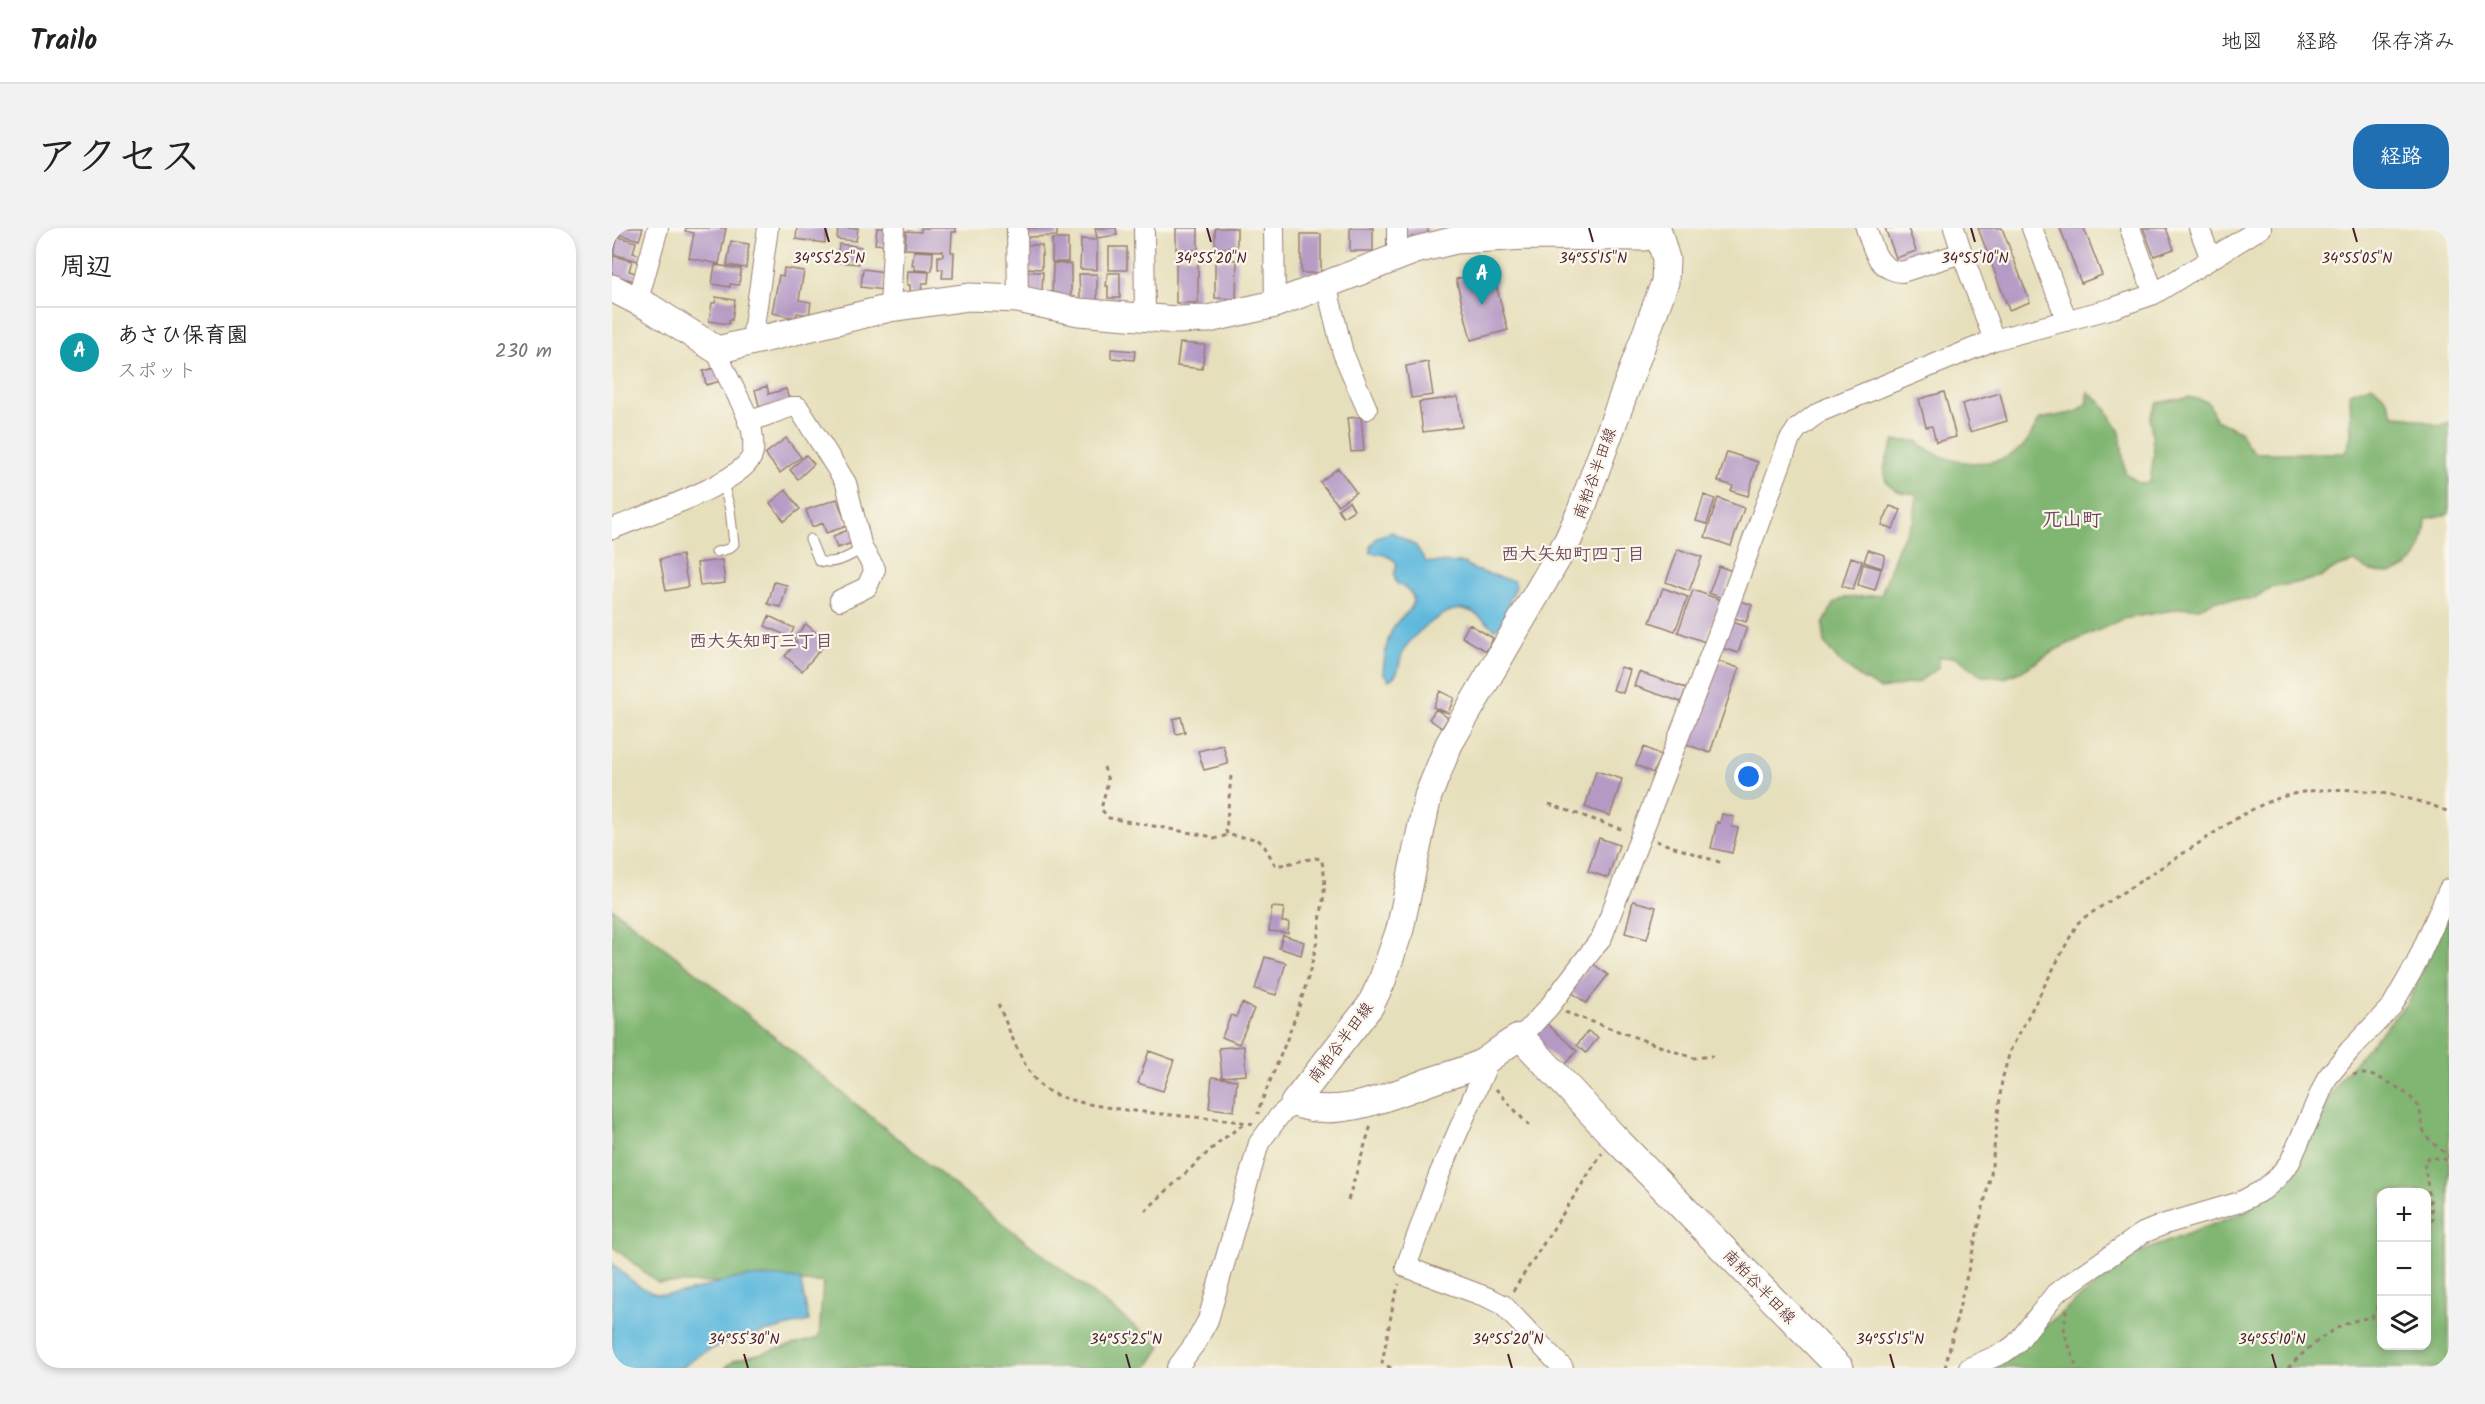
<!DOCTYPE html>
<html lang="ja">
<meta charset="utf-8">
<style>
:root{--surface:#fff;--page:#f2f2f2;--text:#222;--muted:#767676;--line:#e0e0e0;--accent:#1f6fb2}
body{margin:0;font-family:Kalam,"Klee One",sans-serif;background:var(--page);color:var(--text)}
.controls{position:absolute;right:18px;bottom:18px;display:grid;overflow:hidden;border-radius:12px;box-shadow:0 3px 9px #0003}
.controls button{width:54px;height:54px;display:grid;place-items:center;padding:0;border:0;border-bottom:2px solid var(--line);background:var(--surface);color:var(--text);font:30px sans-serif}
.you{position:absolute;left:1137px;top:549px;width:21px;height:21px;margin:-15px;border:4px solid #fff;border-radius:50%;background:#1a73e8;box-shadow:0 0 0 9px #1a73e833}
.badge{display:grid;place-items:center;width:39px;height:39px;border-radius:50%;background:var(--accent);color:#fff;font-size:20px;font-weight:700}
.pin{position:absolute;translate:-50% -50px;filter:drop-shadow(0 2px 3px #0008)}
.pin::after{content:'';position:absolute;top:32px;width:21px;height:18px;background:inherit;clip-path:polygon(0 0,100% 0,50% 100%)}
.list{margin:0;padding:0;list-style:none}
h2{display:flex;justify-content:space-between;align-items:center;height:78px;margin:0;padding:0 24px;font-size:26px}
h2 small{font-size:20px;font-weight:400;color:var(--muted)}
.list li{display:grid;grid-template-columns:39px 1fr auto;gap:18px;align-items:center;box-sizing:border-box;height:90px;padding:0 24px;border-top:2px solid var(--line)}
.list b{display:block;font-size:22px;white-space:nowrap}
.list p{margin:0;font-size:20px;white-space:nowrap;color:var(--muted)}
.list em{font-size:20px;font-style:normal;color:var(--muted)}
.icon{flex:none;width:33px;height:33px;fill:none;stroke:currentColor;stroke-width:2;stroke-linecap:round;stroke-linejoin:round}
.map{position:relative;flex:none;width:1837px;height:1140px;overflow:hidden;border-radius:24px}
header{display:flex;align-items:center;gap:36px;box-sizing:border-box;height:84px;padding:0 30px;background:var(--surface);border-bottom:2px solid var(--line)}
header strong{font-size:28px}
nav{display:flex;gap:33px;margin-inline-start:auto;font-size:21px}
.intro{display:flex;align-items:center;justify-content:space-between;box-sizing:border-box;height:144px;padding:0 36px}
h1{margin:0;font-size:42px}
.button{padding:15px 27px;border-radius:24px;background:var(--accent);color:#fff;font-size:21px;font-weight:700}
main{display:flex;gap:36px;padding:0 36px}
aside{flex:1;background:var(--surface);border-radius:24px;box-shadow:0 3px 9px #0003}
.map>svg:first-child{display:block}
.forest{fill:#81b672;stroke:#666a4e;stroke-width:1.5;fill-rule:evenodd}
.water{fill:#5fb9dd;stroke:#546c84;stroke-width:1.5}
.building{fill:#b499c5}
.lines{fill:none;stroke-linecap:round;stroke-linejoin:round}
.lane-casing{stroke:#987f73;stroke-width:11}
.street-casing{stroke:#987f73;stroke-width:22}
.secondary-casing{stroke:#987f73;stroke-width:29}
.path{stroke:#987f73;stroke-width:3;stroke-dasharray:4.5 4.5;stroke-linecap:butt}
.lane{stroke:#fff;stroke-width:9}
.street{stroke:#fff;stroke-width:20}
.secondary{stroke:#fff;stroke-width:27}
.ticks{fill:none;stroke:#4a1f2b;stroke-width:2}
.labels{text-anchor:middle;stroke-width:4.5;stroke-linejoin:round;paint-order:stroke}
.street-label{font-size:16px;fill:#4a1f2b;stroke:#fbf7ec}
.neighbourhood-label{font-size:18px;font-weight:bold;fill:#6f4a61;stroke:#fbf7ec}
.quarter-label{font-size:20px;font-weight:bold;fill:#6f4a61;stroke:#fbf7ec}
.ticks-label{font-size:15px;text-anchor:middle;fill:#4a1f2b;stroke:#fbf7ec;stroke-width:4.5;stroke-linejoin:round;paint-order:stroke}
</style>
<header>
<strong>Trailo</strong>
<nav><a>地図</a><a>経路</a><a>保存済み</a></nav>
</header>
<div class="intro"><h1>アクセス</h1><a class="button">経路</a></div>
<main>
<aside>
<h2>周辺<small></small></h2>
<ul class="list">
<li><span class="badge" style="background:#0f9aa8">A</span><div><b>あさひ保育園</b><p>スポット</p></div><em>230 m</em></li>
</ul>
</aside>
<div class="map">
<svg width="1837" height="1140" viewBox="0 0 1837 1140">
<rect width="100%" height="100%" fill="#fbf7ec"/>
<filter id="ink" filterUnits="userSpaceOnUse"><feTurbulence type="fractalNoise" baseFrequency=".0167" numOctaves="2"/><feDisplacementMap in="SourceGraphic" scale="12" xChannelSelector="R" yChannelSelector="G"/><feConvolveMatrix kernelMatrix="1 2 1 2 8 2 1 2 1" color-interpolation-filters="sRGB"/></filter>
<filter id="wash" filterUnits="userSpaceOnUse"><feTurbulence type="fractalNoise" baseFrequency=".008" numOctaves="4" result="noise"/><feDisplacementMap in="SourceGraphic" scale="24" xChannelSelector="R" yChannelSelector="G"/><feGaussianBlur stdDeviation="1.35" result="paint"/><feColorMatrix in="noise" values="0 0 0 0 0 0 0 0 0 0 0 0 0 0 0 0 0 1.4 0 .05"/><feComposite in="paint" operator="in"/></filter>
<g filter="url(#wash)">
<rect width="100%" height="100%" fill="#e6dfbb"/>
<!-- forest -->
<path class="forest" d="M1760 157 1774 170 1782 188 1798 189 1828 198 1837 194V286L1814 291C1812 324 1799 353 1760 343 1754 342 1748 337 1743 334L1725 339 1708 350 1658 360 1641 371 1604 372 1587 380H1573L1511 391 1445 421 1410 443 1392 450 1370 448 1344 429H1327L1326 440 1306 454 1269 461 1249 450 1226 432 1213 416 1211 397 1222 375 1232 370 1269 367 1288 314 1302 292 1305 266C1299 265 1291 265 1286 263 1262 252 1275 230 1282 213H1305C1330 237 1382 244 1410 219 1417 213 1422 200 1428 191L1465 184 1476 174V164L1490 175 1508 204 1513 244 1527 255 1538 254 1542 226 1538 190 1545 175 1577 169 1596 174 1604 192 1628 203 1634 215 1643 225H1733L1739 208 1738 165Z
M0 680 79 740 348 962 549 1119 535 1140H113L123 1132 207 1110 211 1054 46 1055 0 1018Z
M1837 686V1140H1381L1521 1027 1635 983 1664 958 1729 850 1795 775ZM1770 964H1814V1118H1770Z"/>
<!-- water -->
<path class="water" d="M780 304 804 318 814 334 852 335 863 342 902 353 904 359 897 373 901 389 883 401C872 393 865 383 851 381 833 379 798 408 791 424 786 434 789 446 777 452L771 444C773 428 774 407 786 393 791 387 799 384 801 375 803 363 790 359 784 355L782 347 785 336C779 327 769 326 759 325L758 319 765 309Z
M0 1035C11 1046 31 1064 46 1066 73 1069 102 1054 128 1050 148 1047 168 1049 188 1051L197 1093 117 1113 91 1125 69 1140H0Z"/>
<g id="blocks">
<!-- building -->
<path class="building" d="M10 0H31L27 12 8 7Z
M74 0H114L107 36 77 30 82 5 73 3Z
M185 0H215L213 15 184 11Z
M226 0H246L244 13 225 11Z
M265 0H276L274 17 263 16Z
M309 0H344V4H340L339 24H342L341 50H330L331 41H326V28H331V23L293 21 294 3 309 4Z
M415 0H445V8L415 9Z
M483 0H504L505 7 485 10Z
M564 0H586V22H564Z
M603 0H625V20H603Z
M738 0H761V23H738Z
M791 0H816V8L792 12Z
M1273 0H1296L1304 23 1284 30Z
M1366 0H1390L1418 74 1397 82Z
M1448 0H1472L1490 47 1469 55Z
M1531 0H1554L1562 21 1542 28Z
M689 6H709V45H689Z
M6 9 24 14 21 25 28 27 26 33 1 26Z
M440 11H456V34H440Z
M469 11 485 12V42L468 41Z
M119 13 137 16 134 40 115 37Z
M227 16 249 19 247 36 225 34Z
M412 17H430V41L412 40Z
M497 19H515V42H497Z
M302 23 321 24 320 43 303 42V38H300Z
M1 28 20 33 17 43 24 45 22 53 0 47Z
M564 28 586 29V75H564Z
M603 32H625L624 71 603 70Z
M441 35 459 36V68H440Z
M103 37 129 41 127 57 118 56V59L100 56Z
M172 40 192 43 187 72 199 74 197 87 185 85 184 90 160 85 167 47 171 48Z
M251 41 273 44 271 62 249 59Z
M880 42 896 102 859 112 844 51Z
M296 43 317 44 316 55H310L309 65 298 64V57H295Z
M412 44H431L430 65 412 61Z
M496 45H508V70H496V58H494Z
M467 46H485V73L468 72Z
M104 69 123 72 120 92H117V96L97 93 100 75H103Z
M568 115 593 117 590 141 565 138Z
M499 121 523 123 522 132 499 130Z
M816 134 821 167 799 170 794 138Z
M106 139 109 153 94 157 91 143Z
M155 158 157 166 174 161 177 172 148 181 143 162Z
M1332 164 1344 209 1324 214 1320 198 1314 199 1307 171Z
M1388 165 1395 193 1358 204 1350 176Z
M846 169 850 199 811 204 807 174Z
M749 189 752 223 739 224 735 190Z
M174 210 189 229 168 245 153 226Z
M1115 224 1146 234 1136 268 1119 263 1121 258 1106 253Z
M194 227 202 236 186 251 178 242Z
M726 240 744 264 726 277 708 254Z
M174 262 188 281 172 293 158 275Z
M1092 267 1103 271 1095 296 1084 293Z
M1106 270 1132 280 1119 318 1093 309Z
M225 271 235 298 214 305 211 295 200 299 194 282Z
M737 273 742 282 731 289 726 281Z
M1278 278 1289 282 1281 301 1270 297Z
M241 300 246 313 225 320 221 308Z
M1066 321 1090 329 1077 363 1054 354Z
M1256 322 1273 327 1270 340 1252 334Z
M70 327 76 359 54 363 48 331Z
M1239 329 1250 333 1241 362 1230 358Z
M110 332 113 355 88 358 85 335Z
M1251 336 1269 341 1263 362 1246 357Z
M1107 338 1120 343 1110 370 1097 365Z
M162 354 175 357 169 379 156 376Z
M1051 360 1076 369 1063 403 1038 394Z
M1081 362 1109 372 1093 414 1066 404Z
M1127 372 1140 377 1134 394 1120 389Z
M157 388 182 400 178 409 153 398Z
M1116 393 1135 399 1126 425 1107 419Z
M194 396 215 414 190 443 173 428 185 414 181 411Z
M857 396 881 410 874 423 850 409Z
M1100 431 1127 440 1098 525 1071 515Z
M1009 439 1018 442 1011 465 1001 462Z
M1027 444 1074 460 1069 474 1022 458Z
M828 463 842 470 836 485 821 479Z
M824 481 836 490 830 500 817 491Z
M569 489 573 504 564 506 561 491Z
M611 517 616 536 592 542 586 523Z
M1032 519 1049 527 1041 545 1024 537Z
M984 543 1010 551 998 588 973 579Z
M1110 586 1122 589 1120 599 1126 600 1120 625 1099 620 1105 594 1108 595Z
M987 610 1007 617 996 650 976 643Z
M1021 673 1044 679 1035 711 1013 705Z
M660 679 672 680 670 694H677L676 705 657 703Z
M671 707 692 714 689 727 667 720Z
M653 729 674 735 664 767 643 761Z
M980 735 996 747 974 775 958 763Z
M630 775 642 781 627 816 610 809 619 787 624 789Z
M932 793 965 823 951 838 918 809Z
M976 803 986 810 974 825 965 817Z
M632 818 634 847 610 849 607 820Z
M537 823 562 832 551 863 526 855Z
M600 849 625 852 622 883 597 880Z"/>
</g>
</g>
<g filter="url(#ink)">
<use href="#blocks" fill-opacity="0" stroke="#987f73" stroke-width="1.5"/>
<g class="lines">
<!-- lane casing -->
<g class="lane-casing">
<path id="lane" d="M198 311 207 333C223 337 238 329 250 320
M104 324 116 321 122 316 118 281 111 255"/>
</g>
<!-- street casing -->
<g class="street-casing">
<path id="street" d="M405 0 406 71
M532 0 533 89
M662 0 663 76
M785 0V29
M1254 0C1261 20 1265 42 1290 44L1343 27 1351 28 1382 112
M1342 0 1351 28
M1420 0 1455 93
M1518 0 1542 66
M1587 0 1599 31
M714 56 731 125 755 181
M26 72 46 0
M278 80 282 0
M140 112 156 0
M136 194 178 179H186L234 255 250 320 263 341 255 359 228 372
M0 301C32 287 123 258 139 230 143 223 141 211 140 203 133 174 113 151 105 122
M909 809 937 779 990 709 1107 404 1177 213 1185 201 1207 184 1382 112 1501 80 1542 66 1649 0
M869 835 872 844 827 947 794 1039 877 1070 891 1077 951 1140
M565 1140 584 1114 596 1092 647 915 668 887 682 875
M1357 1140 1393 1124 1404 1116 1444 1065 1531 1005 1553 996 1628 974 1651 962 1664 951 1678 934 1715 850 1738 822 1780 778 1804 736 1837 661"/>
</g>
<!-- secondary casing -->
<g class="secondary-casing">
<path id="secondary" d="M1045 0 1054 31 1053 54 968 285 956 312 837 516 816 568 788 701 770 753 758 778 682 875C726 892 777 868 819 853 836 847 855 843 871 834 885 826 894 815 909 809L1002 909 1228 1140
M0 60 37 79 105 122 278 80 357 69 406 71 467 84 564 92 596 91 663 76 804 22 844 12 914 8 1032 9 1042 0"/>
</g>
<!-- path -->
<path class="path" d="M492 539 496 553 489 581 497 590 596 608 602 611 616 607
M619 548 614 603 616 607 645 611 651 616 664 638 703 630 709 631C715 649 712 668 709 686 701 755 673 816 647 880L646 886
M937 576 1012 602
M1044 613 1110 635
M386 776C397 800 410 840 429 858 457 885 596 887 641 896
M953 784 1081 830 1101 828
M1741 847C1757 840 1797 863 1806 878 1810 886 1809 897 1813 906 1818 914 1830 922 1837 929
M884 861 919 900
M736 972 759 897
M533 983 607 914 633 895
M1814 1000 1821 991 1812 934 1817 929 1837 932
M901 1063 990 925
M1454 1081 1452 1104 1465 1140
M779 1140 770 1135 782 1072 787 1056
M1333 1140 1379 946 1390 852 1398 823 1465 696 1470 691C1507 667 1544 643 1581 619 1612 599 1644 574 1681 566 1730 555 1792 565 1837 584
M1676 1140C1697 1118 1728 1091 1759 1090L1770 1073"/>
<!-- lane -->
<use href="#lane" class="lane"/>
<!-- street -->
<use href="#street" class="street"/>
<!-- secondary -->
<use href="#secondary" class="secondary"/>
</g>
</g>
<!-- ticks -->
<path class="ticks" d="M213 0 217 14M595 0 599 14M977 0 981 14M1359 0 1363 14M1741 0 1745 14M132 1126 136 1140M514 1126 518 1140M896 1126 900 1140M1278 1126 1282 1140M1660 1126 1664 1140"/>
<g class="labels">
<!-- street labels -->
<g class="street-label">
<text transform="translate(982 245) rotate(-70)" y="6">南粕谷半田線</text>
<text transform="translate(728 814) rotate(-53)" y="6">南粕谷半田線</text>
<text transform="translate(1148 1058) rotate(46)" y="6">南粕谷半田線</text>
</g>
<!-- neighbourhood labels -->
<g class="neighbourhood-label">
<text x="961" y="332">西大矢知町四丁目</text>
<text x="149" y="419">西大矢知町三丁目</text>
</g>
<!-- quarter labels -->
<g class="quarter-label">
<text x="1460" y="298">兀山町</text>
</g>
</g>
<g class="ticks-label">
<text x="217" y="35">34°55'25"N</text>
<text x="599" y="35">34°55'20"N</text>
<text x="981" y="35">34°55'15"N</text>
<text x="1363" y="35">34°55'10"N</text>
<text x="1745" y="35">34°55'05"N</text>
<text x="132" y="1116">34°55'30"N</text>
<text x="514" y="1116">34°55'25"N</text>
<text x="896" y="1116">34°55'20"N</text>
<text x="1278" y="1116">34°55'15"N</text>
<text x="1660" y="1116">34°55'10"N</text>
</g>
</svg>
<div class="controls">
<button>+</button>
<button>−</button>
<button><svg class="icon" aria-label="layers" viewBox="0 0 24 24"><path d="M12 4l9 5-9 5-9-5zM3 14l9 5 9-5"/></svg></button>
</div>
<div class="you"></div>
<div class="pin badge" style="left:870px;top:77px;background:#0f9aa8">A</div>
</div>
</main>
